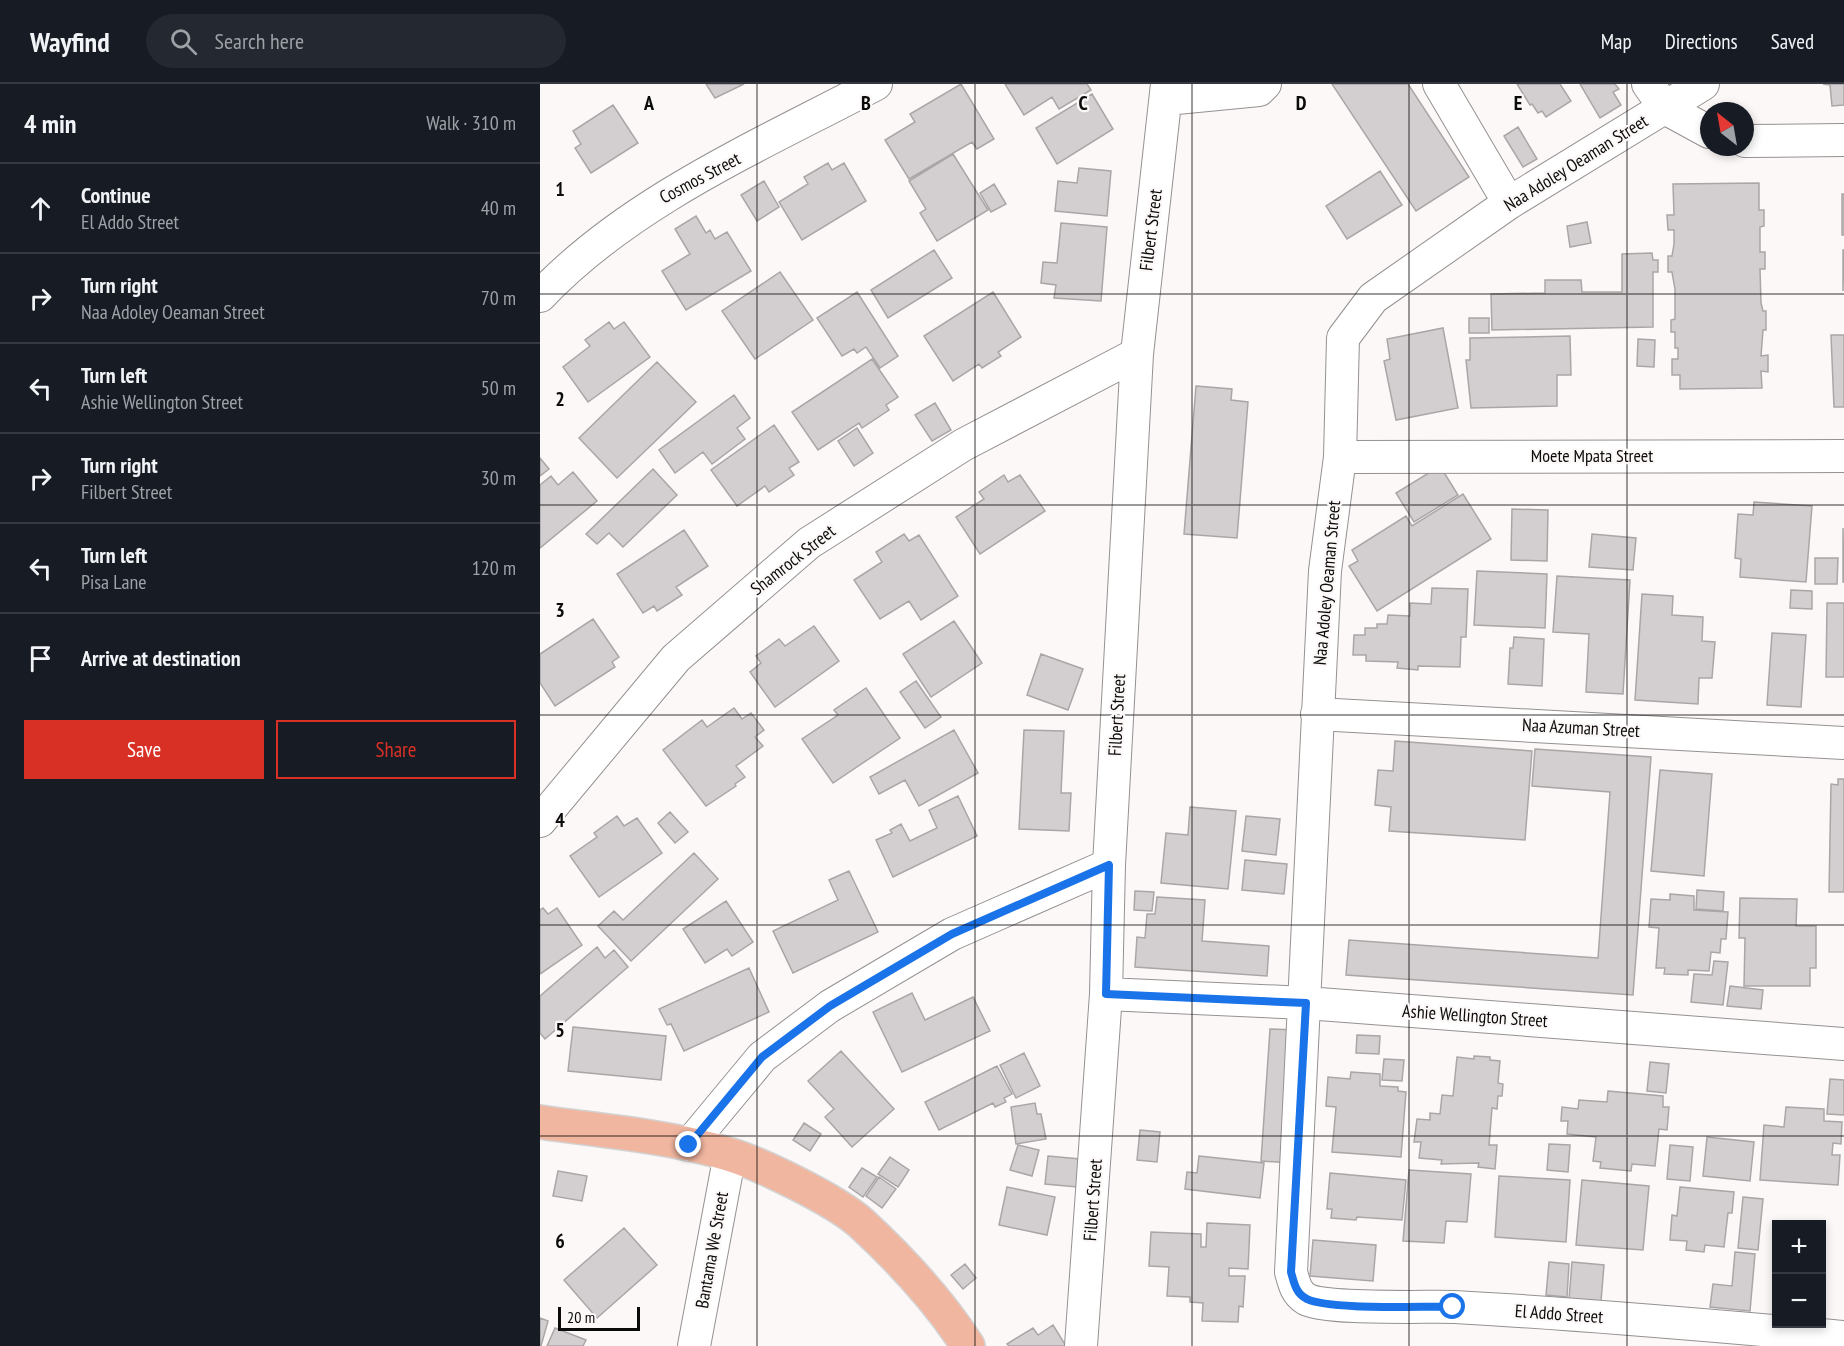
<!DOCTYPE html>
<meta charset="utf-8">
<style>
:root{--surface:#171b24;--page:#242831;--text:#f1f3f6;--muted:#9ea1a6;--line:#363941;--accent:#d93025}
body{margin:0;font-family:"PT Sans Narrow",sans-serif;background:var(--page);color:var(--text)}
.controls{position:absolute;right:18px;bottom:18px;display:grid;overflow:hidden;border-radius:0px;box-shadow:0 3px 9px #0003}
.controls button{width:54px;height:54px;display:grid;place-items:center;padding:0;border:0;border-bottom:2px solid var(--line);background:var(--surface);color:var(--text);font:30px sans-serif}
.compass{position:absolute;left:1160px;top:18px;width:54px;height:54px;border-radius:50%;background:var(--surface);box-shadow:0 3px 9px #0003;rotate:329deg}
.scale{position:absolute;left:18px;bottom:15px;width:82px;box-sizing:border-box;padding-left:6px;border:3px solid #0c0b0b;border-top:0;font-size:16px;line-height:21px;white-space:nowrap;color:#0c0b0b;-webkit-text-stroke:4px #fdf8f8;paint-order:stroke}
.stop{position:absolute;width:18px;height:18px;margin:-14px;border:4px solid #1a73e8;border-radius:50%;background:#fff}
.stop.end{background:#1a73e8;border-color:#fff;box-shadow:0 2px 6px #0008}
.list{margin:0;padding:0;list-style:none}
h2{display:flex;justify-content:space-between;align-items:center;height:78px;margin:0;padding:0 24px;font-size:26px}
h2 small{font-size:20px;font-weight:400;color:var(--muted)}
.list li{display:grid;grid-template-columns:39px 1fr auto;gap:18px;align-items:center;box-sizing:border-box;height:90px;padding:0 24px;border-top:2px solid var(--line)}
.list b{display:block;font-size:22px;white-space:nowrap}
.list p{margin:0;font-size:20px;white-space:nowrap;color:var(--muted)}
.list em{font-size:20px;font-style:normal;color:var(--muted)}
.actions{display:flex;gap:12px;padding:18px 24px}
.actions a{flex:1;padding:14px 0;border:2px solid var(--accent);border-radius:0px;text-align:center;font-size:21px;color:var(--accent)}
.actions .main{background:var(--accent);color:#fff}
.icon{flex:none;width:33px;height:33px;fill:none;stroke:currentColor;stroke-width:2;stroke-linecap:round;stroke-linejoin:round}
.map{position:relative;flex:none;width:1304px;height:1262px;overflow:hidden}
header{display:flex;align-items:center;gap:36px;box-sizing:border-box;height:84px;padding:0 30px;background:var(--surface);border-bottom:2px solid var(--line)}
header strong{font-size:28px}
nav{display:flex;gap:33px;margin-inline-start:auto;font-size:21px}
.search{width:420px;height:54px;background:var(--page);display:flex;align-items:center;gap:15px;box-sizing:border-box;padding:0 21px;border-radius:33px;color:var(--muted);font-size:22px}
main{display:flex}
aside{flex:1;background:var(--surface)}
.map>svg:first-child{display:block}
.building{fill:#d3cfd0;stroke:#aaa6a7;stroke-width:1.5}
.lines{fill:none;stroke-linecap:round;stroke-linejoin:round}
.minor-casing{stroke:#959191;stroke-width:34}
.major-casing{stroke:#d3d3d3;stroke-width:36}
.minor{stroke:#fff;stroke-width:32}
.major{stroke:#f1b6a0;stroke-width:33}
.route{stroke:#1a73e8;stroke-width:8}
.grid{fill:none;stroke:#0c0b0b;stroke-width:1.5;stroke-opacity:0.55}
.labels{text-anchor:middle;stroke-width:4.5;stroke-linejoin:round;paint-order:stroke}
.street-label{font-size:18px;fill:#0c0b0b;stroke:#fdf8f8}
.grid-label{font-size:20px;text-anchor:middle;font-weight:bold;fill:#0c0b0b;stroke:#fdf8f8;stroke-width:4.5;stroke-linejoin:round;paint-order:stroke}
</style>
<header>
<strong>Wayfind</strong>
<div class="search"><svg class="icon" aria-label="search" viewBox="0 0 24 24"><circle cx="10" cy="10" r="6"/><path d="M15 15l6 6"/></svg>Search here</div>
<nav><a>Map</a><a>Directions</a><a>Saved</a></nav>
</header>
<main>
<aside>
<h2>4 min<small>Walk · 310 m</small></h2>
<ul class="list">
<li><svg class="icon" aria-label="ahead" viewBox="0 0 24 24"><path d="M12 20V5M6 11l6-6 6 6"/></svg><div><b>Continue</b><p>El Addo Street</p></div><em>40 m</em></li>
<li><svg class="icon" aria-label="right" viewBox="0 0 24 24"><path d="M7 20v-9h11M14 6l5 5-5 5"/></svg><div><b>Turn right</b><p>Naa Adoley Oeaman Street</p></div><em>70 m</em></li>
<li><svg class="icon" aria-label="left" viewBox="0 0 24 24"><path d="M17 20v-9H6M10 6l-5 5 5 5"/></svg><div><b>Turn left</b><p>Ashie Wellington Street</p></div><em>50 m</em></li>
<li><svg class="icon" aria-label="right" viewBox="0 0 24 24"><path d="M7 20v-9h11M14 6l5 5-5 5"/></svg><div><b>Turn right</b><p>Filbert Street</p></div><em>30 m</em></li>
<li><svg class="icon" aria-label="left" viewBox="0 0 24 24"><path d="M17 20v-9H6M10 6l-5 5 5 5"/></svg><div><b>Turn left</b><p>Pisa Lane</p></div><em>120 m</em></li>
<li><svg class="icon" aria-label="arrive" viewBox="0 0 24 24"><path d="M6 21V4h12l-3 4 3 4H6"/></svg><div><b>Arrive at destination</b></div></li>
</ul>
<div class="actions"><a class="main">Save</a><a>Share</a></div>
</aside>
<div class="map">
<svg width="1304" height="1262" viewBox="0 0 1304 1262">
<rect width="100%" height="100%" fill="#fdf8f8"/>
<!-- building -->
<path class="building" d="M166 0H204L175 14Z
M421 0 454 55 437 65 432 58 369 95 345 56 375 38 370 30Z
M465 0H547L551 6 519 25 512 13 484 31Z
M792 0H868L929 93 876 127Z
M977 0H1020L1031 17 1006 33 1002 27 998 29 992 20 990 21Z
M1040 0H1075L1079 5 1073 8 1081 21 1060 34Z
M1283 0H1304V21L1292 22 1290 1Z
M552 10 573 45 517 80 496 44Z
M73 21 98 59 51 89 35 64 41 60 33 47Z
M978 43 997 75 983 83 964 52Z
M413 70 448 126 397 157 380 129 386 125 369 97Z
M288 79 292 86 304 79 326 117 262 156 239 118 268 100 264 93Z
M539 84 571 87 567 132 515 127 518 97 537 99Z
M840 87 862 121 807 155 786 122Z
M224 97 239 123 217 137 201 111Z
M1219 99V126H1224V142L1220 143V168H1225V185H1220L1221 219 1223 227H1226V246H1223L1221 272 1228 271V288L1221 287 1222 304 1140 305V291H1132V275H1138V264H1135V248H1131V236L1135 235V205L1132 188H1128V172H1132L1134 160V146H1128L1127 131H1134L1133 100Z
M454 100 466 120 451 128 440 109Z
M1302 110H1304V151H1302Z
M156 132 166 149 170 146 175 155 187 148 211 187 146 226 122 187 150 170 135 145Z
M1047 138 1051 159 1030 163 1027 142Z
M521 139 567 143 561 217 514 214 516 201 501 199 503 178 517 179Z
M394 166 412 194 348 234 331 206Z
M1303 166H1304L1303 207Z
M1112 169 1113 176H1118V188H1113V243L952 246 951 210 1005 209V196H1041L1042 208H1082V170Z
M240 188 273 236 215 275 182 227Z
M317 208 358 272 340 284 326 263 317 269 314 265 302 272 277 234Z
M453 208 481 253 458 268 461 272 442 284 439 280 413 297 384 252Z
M929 234H949V249H929Z
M69 238 74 245 84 238 110 273 48 318 23 283 50 262 45 256Z
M903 244 918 324 856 336 844 277 850 275 847 255Z
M1291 251H1304V323H1294Z
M1030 252 1031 291H1017V322L931 324 926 276H930V254Z
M1098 255 1115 256 1114 283 1097 282Z
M332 275 358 313 346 321 349 326 322 344 319 339 278 366 252 328Z
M117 278 156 318 77 394 39 354Z
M656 302 692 305 691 316 708 318 697 454 644 450Z
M194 311 210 334 197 344 205 355 172 380 163 368 135 389 119 366Z
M395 319 411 346 392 357 375 331Z
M234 341 259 378 249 384 254 391 229 408 225 402 197 422 171 386Z
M317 344 333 369 314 382 298 357Z
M0 374 9 385 0 392Z
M900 382 918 411 874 438 856 409Z
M113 385 137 411 83 463 69 449 57 460 46 450Z
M33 388 57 417 0 464V401L11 392 18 401Z
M464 391 468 398 480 391 505 427 440 470 416 433 444 415 439 408Z
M923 410 951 455 837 527 809 482 818 477 812 466 866 432 872 442Z
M1214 418 1272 422 1266 498 1200 493 1201 475 1195 474 1198 430 1213 431Z
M972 425 1008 426 1007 477 971 476Z
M1303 444 1304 498H1303Z
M144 446 168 482 136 503 142 511 117 527 114 522 103 529 77 490Z
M364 450 369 457 379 451 418 512 381 536 369 517 340 535 314 496 342 478 336 468Z
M1052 450 1096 454 1093 486 1049 483Z
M1275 474H1298L1297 500H1275Z
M937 487 1007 490 1005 544 934 541Z
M1017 492 1090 496 1083 610 1046 608 1049 550 1013 548Z
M892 504 928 505 926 553H921L920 583 878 582V586L857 584 858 578 826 577V571H813L814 551H825V544H837V540H847L848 531 870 532V519L891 520Z
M1251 506 1272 507V525L1250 524Z
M1102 510 1133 512 1132 531 1163 533 1162 557 1175 558 1172 594H1159L1158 620 1095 616Z
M1287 519H1304V593H1286Z
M53 535 79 573 72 578 75 583 15 622 0 599V570Z
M414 537 442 579 391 613 363 570Z
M274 542 299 577 235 623 210 588 221 579 216 572 239 555 245 562Z
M1232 549 1266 551 1261 623 1227 621Z
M974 553 1004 555 1002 602 968 600 970 564H973Z
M501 570 543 585 528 626 487 611Z
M376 597 401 633 385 644 360 608Z
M326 604 360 654 293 699 262 655 298 631 294 626Z
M194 624 202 635 211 629 224 646 215 653 223 662 196 682 205 693 195 700 196 702 166 722 123 666 162 636 167 643Z
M414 646 438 689 379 722 365 696 339 710 330 693Z
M484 646 524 647 521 709H531L529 747 479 745Z
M855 657 992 667 985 756 849 747 851 723 835 721 838 686 853 687Z
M995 665 1111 673 1093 911 806 891 809 856 1058 874 1070 708 992 702Z
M1120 686 1172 690 1164 792 1111 787Z
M1298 695H1304V808H1289L1291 700 1298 701Z
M418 712 437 752 353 793 336 756 352 749 350 746 361 740 370 757 397 744 389 726Z
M650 723 696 727 688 805 621 799 626 749 648 751Z
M130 728 148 748 135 759 118 739Z
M77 732 84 742 97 734 122 769 59 813 30 772 57 753 54 749Z
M706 732 740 735 736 771 702 767Z
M154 769 178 795 91 877 58 842 74 827 83 836Z
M705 776 747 780 744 810 702 806Z
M309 787 338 848 253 889 233 847 298 816 289 796Z
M1157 806 1184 808 1183 827 1156 825Z
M595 807 614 808 612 827 594 826Z
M1130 810 1154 812V826L1188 828 1186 855H1181L1180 869 1171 868 1169 887 1148 886V891L1124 890 1125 884H1116L1119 844 1109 843 1111 815 1130 816Z
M617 813 665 816 662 857 729 862 727 892 595 883 597 853 605 854 607 830H615Z
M1200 814 1257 815 1256 842H1276V884H1270V902H1204L1205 854H1199Z
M186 817 213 858 192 872 187 865 165 879 143 845Z
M3 824 8 830 17 824 42 861 0 890V826Z
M57 863 65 874 74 866 88 883 5 955 0 949V912Z
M1174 877 1188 878 1183 921 1151 918 1154 890 1172 891Z
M209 884 229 928 144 967 131 940 127 941 119 925Z
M1190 902 1223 906 1221 925 1187 922Z
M372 909 385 936 433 913 450 947 362 988 333 928Z
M33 943 126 952 121 996 28 987Z
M730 945 759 946 750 1079 721 1077Z
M817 951 840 952 839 970 816 969Z
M301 967 354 1025 312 1063 285 1033 294 1025 268 997Z
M484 969 500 1002 476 1014 460 981Z
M934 972 950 973V976L960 977 958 999 963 1000 962 1012H958L957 1025 952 1024 949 1061H957L955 1085 938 1083 939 1079 901 1080 902 1076 879 1074 881 1058H874L877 1035 890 1036V1029L900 1030 902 1011 913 1012 917 973 934 975Z
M844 975 864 976 862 997 842 996Z
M1110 978 1129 980 1126 1009 1107 1007Z
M457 982 472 1010 464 1014 466 1018 455 1023 453 1019 399 1046 385 1018Z
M811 988 840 990V1002L858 1003V1007L866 1008 861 1073 792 1068 796 1023 786 1022 788 993 810 995Z
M1290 995 1304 996V1031L1287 1030Z
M1068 1007 1123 1012V1023H1129L1127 1046 1119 1045 1115 1082 1092 1080 1091 1087 1060 1084 1061 1078 1053 1077 1056 1053 1027 1050 1028 1037H1021L1022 1023 1038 1025 1039 1016 1067 1018Z
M495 1019 497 1030H501L506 1055 476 1060 471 1023Z
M1246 1023 1284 1025V1037L1302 1038 1301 1060 1293 1059 1292 1071H1300L1298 1101 1220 1096 1224 1041 1244 1043Z
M264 1039 281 1050 270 1067 253 1056Z
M600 1046 620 1048 617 1078 597 1076Z
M1167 1053 1214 1058 1210 1097 1163 1092Z
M1009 1060 1030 1061 1028 1088 1007 1086Z
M478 1061 499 1066 492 1092 470 1086Z
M1130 1061 1153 1063 1150 1097 1127 1095Z
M508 1072 540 1075 537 1103 505 1100Z
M659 1072 724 1079 720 1114 645 1105 647 1088 657 1089Z
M350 1073 369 1086 358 1103 338 1090Z
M322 1084 337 1093 323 1113 309 1103Z
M869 1086 931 1090 927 1138 906 1137 904 1159 863 1157Z
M18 1087 47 1092 42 1117 13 1112Z
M790 1089 866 1096 862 1136 817 1133 816 1136 791 1134 792 1125H787Z
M959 1092 1030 1096 1026 1158 955 1153Z
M339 1093 356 1105 342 1124 326 1112Z
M1042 1096 1109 1102 1103 1166 1036 1161Z
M467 1103 515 1113 507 1151 459 1141Z
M1140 1103 1194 1108 1192 1129H1188L1184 1163 1165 1161 1164 1168 1146 1166 1147 1157 1130 1156 1132 1131 1137 1132Z
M1203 1113 1223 1115 1218 1166 1198 1164Z
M667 1139 710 1141 708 1185 689 1184V1192H705L703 1223 699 1222 698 1238 662 1237 663 1219 650 1218V1213L627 1212 629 1183 609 1182 611 1148 661 1150V1163H666Z
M84 1144 117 1181 57 1234 24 1196Z
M773 1156 836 1161 833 1197 770 1192Z
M1195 1168 1215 1170 1210 1227 1170 1223 1173 1200 1192 1202Z
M1009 1178 1029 1180 1027 1213 1006 1211Z
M1032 1178 1064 1181 1061 1217 1029 1215Z
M425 1180 436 1194 423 1205 411 1191Z
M1282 1219H1285L1284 1237H1282Z
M0 1234 8 1237 1 1262H0Z
M513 1241 526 1262H469L467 1260 493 1244 498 1251Z
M15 1244 46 1256 43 1262H7Z"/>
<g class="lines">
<!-- minor casing -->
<g class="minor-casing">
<path id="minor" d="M899 0 969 119
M1108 0 1125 24 1169 48
M1163 0 969 119 833 214 803 254 800 373 785 487 751 1188C754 1199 756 1209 766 1215 786 1226 886 1222 915 1223 1045 1230 1174 1242 1304 1253
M626 15 719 6 725 0
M1205 57 1304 56
M0 212C90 117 221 61 336 0
M800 373 1304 372
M777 630 1304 659
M0 737 136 574 269 459 423 361 597 270
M566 910 766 919 1304 960
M149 1061 222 973 290 922 412 850 569 781
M154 1262 190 1070
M541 1262 566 910 569 781 597 270 627 0"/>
</g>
<!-- major casing -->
<g class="major-casing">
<path id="major" d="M0 1038C62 1047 128 1052 188 1070 221 1080 295 1116 321 1139 360 1175 399 1217 428 1262"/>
</g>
<!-- minor -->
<use href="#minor" class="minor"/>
<!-- major -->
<use href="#major" class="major"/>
</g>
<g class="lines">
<!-- route -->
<path class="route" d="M149 1061 222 973 290 922 412 850 569 781 566 910 766 919 751 1188C754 1199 756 1210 767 1215 789 1226 883 1222 913 1223"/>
</g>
<!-- grid -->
<path class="grid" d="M217 0V1262M435 0V1262M652 0V1262M869 0V1262M1087 0V1262M0 210H1304M0 421H1304M0 631H1304M0 841H1304M0 1052H1304"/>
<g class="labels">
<!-- street labels -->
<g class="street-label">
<text transform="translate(1036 79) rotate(-32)" y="6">Naa Adoley Oeaman Street</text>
<text transform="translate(160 94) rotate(-28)" y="6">Cosmos Street</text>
<text transform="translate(611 146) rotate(-83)" y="6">Filbert Street</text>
<text x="1052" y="378">Moete Mpata Street</text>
<text transform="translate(253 476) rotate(-38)" y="6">Shamrock Street</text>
<text transform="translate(787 499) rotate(-85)" y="6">Naa Adoley Oeaman Street</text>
<text transform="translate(577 631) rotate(-87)" y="6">Filbert Street</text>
<text transform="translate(1041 644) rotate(3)" y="6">Naa Azuman Street</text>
<text transform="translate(935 932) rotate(4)" y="6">Ashie Wellington Street</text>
<text transform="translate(553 1116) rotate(-86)" y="6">Filbert Street</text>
<text transform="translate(172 1166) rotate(-80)" y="6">Bantama We Street</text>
<text transform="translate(1019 1230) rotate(4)" y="6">El Addo Street</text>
</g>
</g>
<g class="grid-label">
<text x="109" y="26">A</text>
<text x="326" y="26">B</text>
<text x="543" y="26">C</text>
<text x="761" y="26">D</text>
<text x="978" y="26">E</text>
<text x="20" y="112">1</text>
<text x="20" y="322">2</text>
<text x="20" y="533">3</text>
<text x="20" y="743">4</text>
<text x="20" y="953">5</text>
<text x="20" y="1164">6</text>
</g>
</svg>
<div class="controls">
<button>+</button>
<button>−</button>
</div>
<svg class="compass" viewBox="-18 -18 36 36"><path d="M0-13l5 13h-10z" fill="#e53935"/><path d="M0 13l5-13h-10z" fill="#9ea1a6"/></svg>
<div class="scale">20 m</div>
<div class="stop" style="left:913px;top:1223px"></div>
<div class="stop end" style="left:149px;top:1061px"></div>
</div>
</main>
